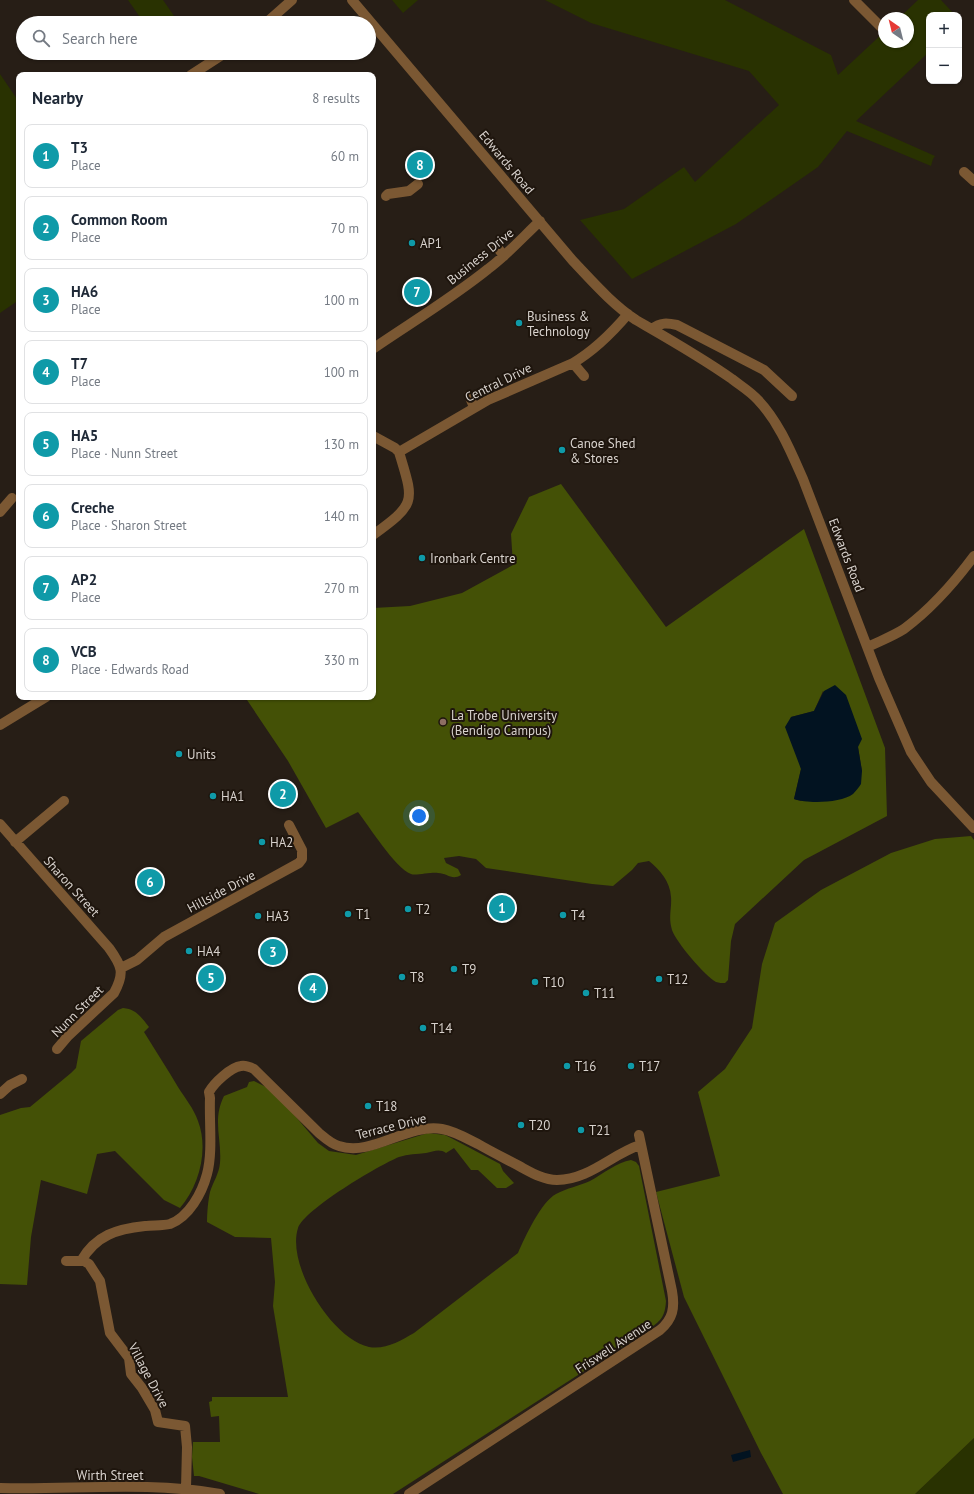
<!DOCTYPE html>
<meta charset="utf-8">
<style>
:root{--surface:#fff;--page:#f2f2f3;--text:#1f2937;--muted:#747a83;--line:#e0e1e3;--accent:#80577b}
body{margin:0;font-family:"PT Sans",sans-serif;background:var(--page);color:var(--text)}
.controls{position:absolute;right:12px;top:12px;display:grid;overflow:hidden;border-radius:8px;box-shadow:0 1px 3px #0004}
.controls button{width:36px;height:36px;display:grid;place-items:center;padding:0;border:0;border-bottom:1px solid var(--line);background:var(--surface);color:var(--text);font:20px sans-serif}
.compass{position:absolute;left:878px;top:12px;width:36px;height:36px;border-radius:50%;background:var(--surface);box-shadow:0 1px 3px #0004;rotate:325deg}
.you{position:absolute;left:419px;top:816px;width:14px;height:14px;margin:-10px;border:3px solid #fff;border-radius:50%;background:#1a73e8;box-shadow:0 0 0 6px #1a73e833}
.badge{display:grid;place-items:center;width:26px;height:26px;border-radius:50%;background:var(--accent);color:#fff;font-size:13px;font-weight:700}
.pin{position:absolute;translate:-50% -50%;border:2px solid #fff;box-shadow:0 1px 4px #0006}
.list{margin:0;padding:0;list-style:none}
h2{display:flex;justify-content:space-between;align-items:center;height:52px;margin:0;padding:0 16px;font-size:17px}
h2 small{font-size:13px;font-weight:400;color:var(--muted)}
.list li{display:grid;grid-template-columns:26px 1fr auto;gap:12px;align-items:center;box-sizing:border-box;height:64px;margin:0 8px 8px;padding:0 8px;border:1px solid var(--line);border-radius:8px}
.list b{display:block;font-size:15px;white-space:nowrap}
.list p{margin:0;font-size:13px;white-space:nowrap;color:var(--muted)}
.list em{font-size:13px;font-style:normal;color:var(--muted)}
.icon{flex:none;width:22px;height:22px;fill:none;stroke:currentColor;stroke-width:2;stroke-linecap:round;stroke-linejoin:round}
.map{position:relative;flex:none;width:974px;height:1494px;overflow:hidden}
.search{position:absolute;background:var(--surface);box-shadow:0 1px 3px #0004;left:16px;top:16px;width:360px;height:44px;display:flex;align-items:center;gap:10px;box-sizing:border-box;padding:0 14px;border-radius:22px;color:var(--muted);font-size:15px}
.panel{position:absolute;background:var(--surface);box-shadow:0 1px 3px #0004;left:16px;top:72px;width:360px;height:628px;border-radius:8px}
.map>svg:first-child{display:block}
.green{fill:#293201}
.forest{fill:#445106;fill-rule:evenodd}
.water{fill:#021321}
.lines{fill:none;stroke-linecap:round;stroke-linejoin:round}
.minor{stroke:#7b5833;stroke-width:10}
.culture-dot{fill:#0f9aa8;stroke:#1e150d;stroke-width:1.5}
.education-dot{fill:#8d6e63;stroke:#1e150d;stroke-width:1.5}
.labels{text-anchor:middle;stroke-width:4;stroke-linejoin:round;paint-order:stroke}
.street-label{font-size:13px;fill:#d8d2cd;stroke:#1e150d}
.poi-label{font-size:13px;fill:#d8d2cd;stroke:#1e150d;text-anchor:start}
</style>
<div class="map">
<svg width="974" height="1494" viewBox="0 0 974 1494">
<rect width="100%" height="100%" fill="#271e16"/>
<!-- green -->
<path class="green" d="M128 0H163L179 23H144Z
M392 0H418L403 13Z
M545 0H725L831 55 838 75 884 32V42H908V18H899L918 0H941L955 15H929V52L856 121 935 156 933 159 931 166 847 131 818 167 736 224 632 279 580 220 624 209 684 167 695 182 779 105 749 71 591 23Z
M0 74 19 102V300L0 313Z
M974 1438V1494H915Z"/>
<!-- forest -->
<path class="forest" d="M561 484 666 627 804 529 885 748 887 816 804 860 735 924 731 941 728 980 725 983C722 983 719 983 716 982 705 976 676 942 672 930 668 917 672 908 671 897 670 881 660 870 649 861L638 863 632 870 613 886 592 884 486 868 476 859 459 856 444 858 446 863 458 869 461 875C452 881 447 873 438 873 431 872 415 876 411 874 395 868 369 826 358 812L326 828 288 761 245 697H373V608L410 606 462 593 513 565 511 534 529 497ZM823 691 858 747 862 771 801 801 794 799 801 769 791 717 814 711Z
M971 836 974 840V1438L915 1494H783L761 1453 684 1297 656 1192 720 1176 698 1092 725 1069 752 1028 762 964 775 923 821 890 891 853 935 839Z
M123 1008C136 1009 141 1017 149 1027L144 1032C155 1050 167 1068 178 1087 185 1098 194 1109 198 1121 209 1150 199 1186 180 1208L164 1200 115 1151 97 1154 87 1194 41 1180 31 1237 27 1285 0 1284V1115L21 1108 30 1107 71 1073 76 1068 81 1041 118 1010Z
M254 1081 274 1091 318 1143 329 1151 356 1155 428 1133 445 1135 453 1139 500 1164 503 1171 514 1183 506 1188H497L478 1170H471L454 1148 446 1153C439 1148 433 1152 426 1153 417 1154 408 1154 399 1157 379 1165 305 1209 298 1228 286 1265 332 1339 369 1347 385 1350 400 1341 414 1333L518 1253C525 1237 541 1202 556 1194 567 1188 579 1186 590 1181 603 1174 617 1162 631 1160L636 1162 639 1166 666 1301C665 1318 660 1321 648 1330L393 1494H259L199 1476H194L192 1457 193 1442H220L219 1416 211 1417 209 1402 212 1401V1397H288L273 1306 275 1282 271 1238 235 1237 207 1222C207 1213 208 1201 210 1192 213 1182 219 1174 220 1163 222 1139 212 1120 224 1096L247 1087 249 1082Z"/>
<!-- water -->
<path class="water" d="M835 685 846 695 862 739 858 747 862 771 861 784C859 787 856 791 853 794 841 803 808 804 794 799L801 769 785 727 791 717 814 711 824 691Z
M750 1450 751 1457 733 1462 731 1455Z"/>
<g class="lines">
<!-- minor -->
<path class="minor" d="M352 0 573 261C593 282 612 304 636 320 669 339 701 357 732 379 741 386 751 392 758 400 779 422 791 452 803 479L879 678 911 752 931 782 974 828
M854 0 881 27
M266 23 292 0
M191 75 225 53
M964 172 974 181
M386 196 388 194 409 191 418 184
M497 247 504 256
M652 329C660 322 668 323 677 325L764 370 792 396
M374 348C412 322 452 298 488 269 507 255 523 237 540 221
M573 363 584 376
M469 395 474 407
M373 436 395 448 399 452
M399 452 488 400 573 363C595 350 611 334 628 314
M0 512 12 498
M373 535C417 503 414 502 399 452
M868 647C880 641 893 636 904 629 931 609 954 583 974 556
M0 725 46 697
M0 824 109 948C122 966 125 973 114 993L68 1036 57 1049
M15 842 64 801
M121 968 137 960 164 937 299 863 302 859V850L289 825
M0 1094 10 1085 22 1079
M66 1261H84L89 1264 100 1281 110 1333 129 1358 131 1374 142 1388 155 1410 158 1422 185 1426 187 1447 186 1488
M81 1261C96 1235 117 1229 145 1226 153 1225 162 1226 170 1224 189 1217 202 1193 207 1174 213 1152 209 1122 210 1098L209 1092C214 1083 231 1067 241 1066 246 1065 250 1067 254 1069L319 1133C325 1138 331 1144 339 1146 372 1157 407 1123 442 1129 454 1131 466 1138 478 1144 492 1152 506 1159 521 1167 532 1173 544 1180 557 1180 589 1180 612 1154 640 1145
M0 1488C73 1490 148 1481 220 1494
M409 1494 660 1330C673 1319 675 1308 672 1291L639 1135"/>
</g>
<!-- markers -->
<g class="culture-dot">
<circle cx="412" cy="243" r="4"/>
<circle cx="519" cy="323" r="4"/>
<circle cx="562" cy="450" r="4"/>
<circle cx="422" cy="558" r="4"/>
<circle cx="179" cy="754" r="4"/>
<circle cx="213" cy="796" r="4"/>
<circle cx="262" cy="842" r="4"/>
<circle cx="408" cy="909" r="4"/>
<circle cx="348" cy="914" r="4"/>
<circle cx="563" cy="915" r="4"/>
<circle cx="258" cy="916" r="4"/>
<circle cx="189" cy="951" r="4"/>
<circle cx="454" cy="969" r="4"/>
<circle cx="402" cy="977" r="4"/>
<circle cx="659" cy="979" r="4"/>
<circle cx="535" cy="982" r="4"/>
<circle cx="586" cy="993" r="4"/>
<circle cx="423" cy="1028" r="4"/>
<circle cx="567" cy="1066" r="4"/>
<circle cx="631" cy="1066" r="4"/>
<circle cx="368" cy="1106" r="4"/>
<circle cx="521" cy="1125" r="4"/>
<circle cx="581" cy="1130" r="4"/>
</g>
<circle class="education-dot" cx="443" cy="722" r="4"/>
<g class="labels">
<!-- street labels -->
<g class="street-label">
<text transform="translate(507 162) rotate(50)" y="5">Edwards Road</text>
<text transform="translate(480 256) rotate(-39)" y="5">Business Drive</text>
<text transform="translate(498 382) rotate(-26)" y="5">Central Drive</text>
<text transform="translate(847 555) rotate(69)" y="5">Edwards Road</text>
<text transform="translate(72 886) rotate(48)" y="5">Sharon Street</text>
<text transform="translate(221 891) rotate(-28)" y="5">Hillside Drive</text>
<text transform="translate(77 1011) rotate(-45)" y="5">Nunn Street</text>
<text transform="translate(391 1126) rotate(-14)" y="5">Terrace Drive</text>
<text transform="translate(613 1346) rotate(-33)" y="5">Friswell Avenue</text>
<text transform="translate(149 1375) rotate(62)" y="5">Village Drive</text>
<text x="110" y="1480">Wirth Street</text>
</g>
<!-- poi labels -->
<g class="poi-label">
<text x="420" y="248">AP1</text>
<text x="527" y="321">Business &amp;<tspan x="527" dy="15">Technology</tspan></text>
<text x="570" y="448">Canoe Shed<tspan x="570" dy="15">&amp; Stores</tspan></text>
<text x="430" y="563">Ironbark Centre</text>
<text x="451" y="720">La Trobe University<tspan x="451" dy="15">(Bendigo Campus)</tspan></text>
<text x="187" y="759">Units</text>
<text x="221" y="801">HA1</text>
<text x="270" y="847">HA2</text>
<text x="416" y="914">T2</text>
<text x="356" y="919">T1</text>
<text x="571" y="920">T4</text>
<text x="266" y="921">HA3</text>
<text x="197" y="956">HA4</text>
<text x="462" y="974">T9</text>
<text x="410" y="982">T8</text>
<text x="667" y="984">T12</text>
<text x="543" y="987">T10</text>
<text x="594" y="998">T11</text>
<text x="431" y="1033">T14</text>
<text x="575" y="1071">T16</text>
<text x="639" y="1071">T17</text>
<text x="376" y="1111">T18</text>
<text x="529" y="1130">T20</text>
<text x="589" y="1135">T21</text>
</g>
</g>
</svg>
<div class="controls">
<button>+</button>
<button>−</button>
</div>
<svg class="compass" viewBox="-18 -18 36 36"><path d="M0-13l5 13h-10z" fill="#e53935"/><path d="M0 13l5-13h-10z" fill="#747a83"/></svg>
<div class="you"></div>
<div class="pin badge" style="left:502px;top:908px;background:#0f9aa8">1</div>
<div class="pin badge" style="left:283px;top:794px;background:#0f9aa8">2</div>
<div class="pin badge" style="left:273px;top:952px;background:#0f9aa8">3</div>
<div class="pin badge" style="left:313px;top:988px;background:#0f9aa8">4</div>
<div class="pin badge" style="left:211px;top:978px;background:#0f9aa8">5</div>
<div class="pin badge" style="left:150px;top:882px;background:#0f9aa8">6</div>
<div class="pin badge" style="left:417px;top:292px;background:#0f9aa8">7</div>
<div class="pin badge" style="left:420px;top:165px;background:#0f9aa8">8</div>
<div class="search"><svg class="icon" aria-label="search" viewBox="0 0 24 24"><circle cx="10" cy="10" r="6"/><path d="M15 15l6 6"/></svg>Search here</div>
<section class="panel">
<h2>Nearby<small>8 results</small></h2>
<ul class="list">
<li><span class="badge" style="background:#0f9aa8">1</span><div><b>T3</b><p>Place</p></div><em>60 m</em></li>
<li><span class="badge" style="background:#0f9aa8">2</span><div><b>Common Room</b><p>Place</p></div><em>70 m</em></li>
<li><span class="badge" style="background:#0f9aa8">3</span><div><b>HA6</b><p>Place</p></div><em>100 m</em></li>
<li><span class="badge" style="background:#0f9aa8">4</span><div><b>T7</b><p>Place</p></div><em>100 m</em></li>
<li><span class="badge" style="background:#0f9aa8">5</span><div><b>HA5</b><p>Place · Nunn Street</p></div><em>130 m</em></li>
<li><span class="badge" style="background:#0f9aa8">6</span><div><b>Creche</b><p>Place · Sharon Street</p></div><em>140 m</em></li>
<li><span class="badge" style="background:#0f9aa8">7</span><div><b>AP2</b><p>Place</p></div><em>270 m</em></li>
<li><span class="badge" style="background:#0f9aa8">8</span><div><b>VCB</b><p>Place · Edwards Road</p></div><em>330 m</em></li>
</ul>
</section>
</div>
